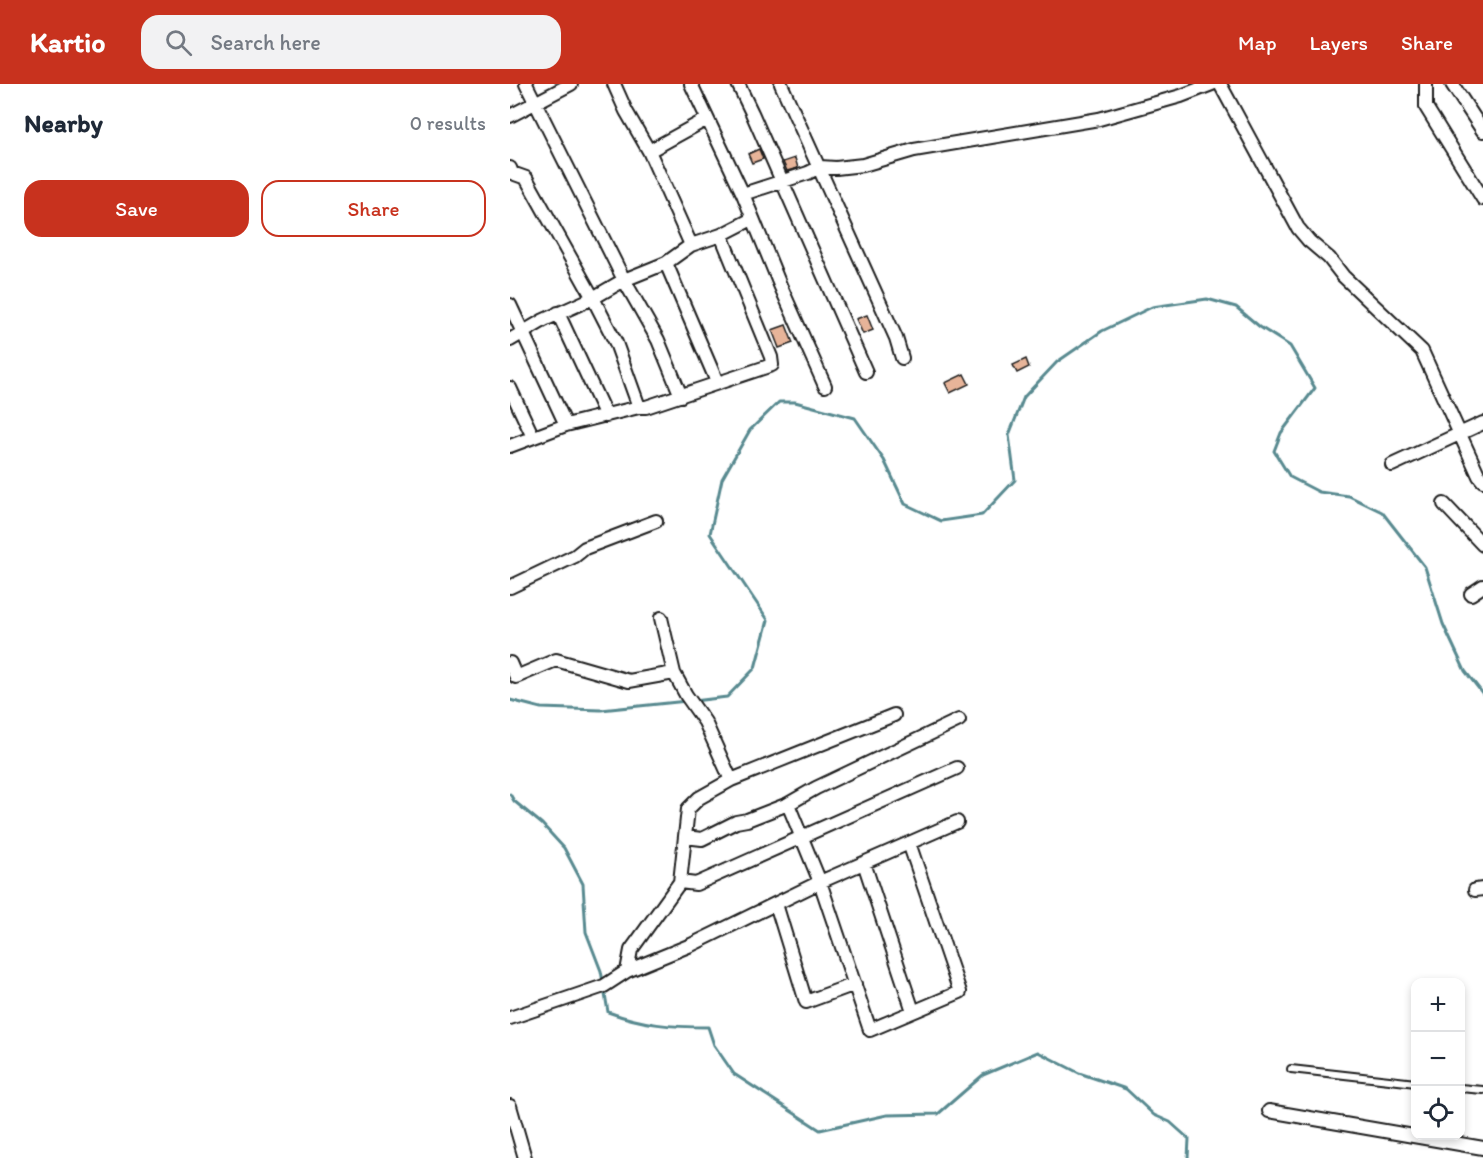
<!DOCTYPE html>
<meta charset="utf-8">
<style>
:root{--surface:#fff;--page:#f2f2f3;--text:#1f2937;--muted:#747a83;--line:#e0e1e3;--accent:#c8321e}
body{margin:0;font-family:Itim,sans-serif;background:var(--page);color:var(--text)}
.controls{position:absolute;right:18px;bottom:18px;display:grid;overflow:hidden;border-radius:12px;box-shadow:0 3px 9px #0003}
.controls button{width:54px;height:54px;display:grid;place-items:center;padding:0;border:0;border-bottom:2px solid var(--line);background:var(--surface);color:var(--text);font:30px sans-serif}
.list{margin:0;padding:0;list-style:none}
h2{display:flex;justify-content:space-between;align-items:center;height:78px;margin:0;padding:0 24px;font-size:26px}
h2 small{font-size:20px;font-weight:400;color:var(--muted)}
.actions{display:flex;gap:12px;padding:18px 24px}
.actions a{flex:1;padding:14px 0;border:2px solid var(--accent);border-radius:18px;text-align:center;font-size:21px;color:var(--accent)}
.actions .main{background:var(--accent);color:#fff}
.icon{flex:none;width:33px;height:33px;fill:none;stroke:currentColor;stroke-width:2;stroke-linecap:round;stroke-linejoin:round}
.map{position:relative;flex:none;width:973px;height:1074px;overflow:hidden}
header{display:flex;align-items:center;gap:36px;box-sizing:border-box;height:84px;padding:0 30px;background:var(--accent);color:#fff}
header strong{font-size:28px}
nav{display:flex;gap:33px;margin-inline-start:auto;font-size:21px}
.search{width:420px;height:54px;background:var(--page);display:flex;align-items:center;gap:15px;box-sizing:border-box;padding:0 21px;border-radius:18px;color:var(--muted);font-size:22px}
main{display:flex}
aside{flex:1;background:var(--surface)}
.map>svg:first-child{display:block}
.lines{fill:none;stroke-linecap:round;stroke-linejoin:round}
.stream{stroke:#598a90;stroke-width:3}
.building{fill:#e7b499;stroke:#1c1c1c;stroke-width:1.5}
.service-casing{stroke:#1c1c1c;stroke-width:10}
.minor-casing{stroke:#1c1c1c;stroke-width:16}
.service{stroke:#fff;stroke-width:6}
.minor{stroke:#fff;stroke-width:12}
</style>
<header>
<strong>Kartio</strong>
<div class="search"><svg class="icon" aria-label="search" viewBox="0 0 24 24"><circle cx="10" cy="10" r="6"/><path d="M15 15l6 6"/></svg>Search here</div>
<nav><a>Map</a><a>Layers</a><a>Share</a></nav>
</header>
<main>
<aside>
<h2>Nearby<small>0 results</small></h2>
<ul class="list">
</ul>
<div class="actions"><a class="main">Save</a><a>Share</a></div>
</aside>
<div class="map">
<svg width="973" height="1074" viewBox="0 0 973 1074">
<rect width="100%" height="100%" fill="#fff"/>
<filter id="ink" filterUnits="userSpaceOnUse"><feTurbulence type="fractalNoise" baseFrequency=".0167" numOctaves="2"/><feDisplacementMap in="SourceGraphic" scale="12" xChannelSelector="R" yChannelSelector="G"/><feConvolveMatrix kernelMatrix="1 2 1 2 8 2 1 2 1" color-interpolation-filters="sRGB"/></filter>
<g filter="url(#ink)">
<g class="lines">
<!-- stream -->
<path class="stream" d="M0 616 31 624 91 626 177 617
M184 617 217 613 245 584 258 536 200 450 212 395 240 346 269 318H285L345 334 374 376 395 420 431 437 472 431 505 396 499 351 514 313 547 278 592 247 642 223 697 215 726 223 750 243 780 262 805 304 771 349 764 367 780 393 809 408 839 412 872 428 915 483 933 540 955 587 973 610
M0 710 4 717 32 740 54 764 73 800 76 848 91 887 93 898
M94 904 98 928C133 941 161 943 198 943L204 961 224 990 310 1046 377 1031 428 1030 473 991 528 968 569 989 616 1005 644 1031 660 1038 679 1055 678 1074"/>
</g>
<!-- building -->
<path class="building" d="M249 65 253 75 242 79 238 70Z
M285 74 288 84 277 87 273 78Z
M357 231 363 246 353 250 346 235Z
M276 241 283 259 269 264 262 246Z
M516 275 519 283 507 289 503 281Z
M454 290 459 300 440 309 435 299Z"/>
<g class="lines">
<!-- service casing -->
<g class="service-casing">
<path id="service" d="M781 985 906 999
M950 1004 973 1006"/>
</g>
<!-- minor casing -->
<g class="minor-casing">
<path id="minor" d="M104 0 116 27 139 67 181 161
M181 0 233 110 298 89 310 83 326 84 353 81 404 66 589 35 671 12 702 0
M228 0 242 29 356 288
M271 0 386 254 392 274
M710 0 788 144 799 157 819 174 833 192 912 267 969 392 973 397
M916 0V23L973 115
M942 0 973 47
M0 32 61 0
M139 67 197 35
M0 84 2 89 16 94 83 214 106 259 129 323
M233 110 270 201 315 302
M156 179 207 298
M0 221 56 341
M48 229 96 332
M0 256 34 236 83 214 114 196 16 0
M0 304 23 353
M171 312 148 256 114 196 156 179 181 161 211 151 242 135
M0 362 56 341 129 323H136L262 281 261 273 211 151
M882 381 973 339
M934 420 973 461
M0 503 65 472 75 464 146 437
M961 510 973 502
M151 534 164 589
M0 579 6 593 46 576 119 597 164 589 176 611 195 638 221 696
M278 720 310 798 360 946 450 908 399 759
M175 753 192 755 226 738 237 736 278 720 306 704 449 636
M354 779 403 927
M170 798 186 800 447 684
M965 806 973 805
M266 820 296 918 345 900
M117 887 121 866 170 798 178 725 189 714 221 696 384 631
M0 934 94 902 117 887 181 861 310 798 447 738
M0 1022 15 1074
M759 1027 973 1064"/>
</g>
<!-- service -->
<use href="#service" class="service"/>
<!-- minor -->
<use href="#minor" class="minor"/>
</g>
</g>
</svg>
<div class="controls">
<button>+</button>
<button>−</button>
<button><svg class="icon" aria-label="locate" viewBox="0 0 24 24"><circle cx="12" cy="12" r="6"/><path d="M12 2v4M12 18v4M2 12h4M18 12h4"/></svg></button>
</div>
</div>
</main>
